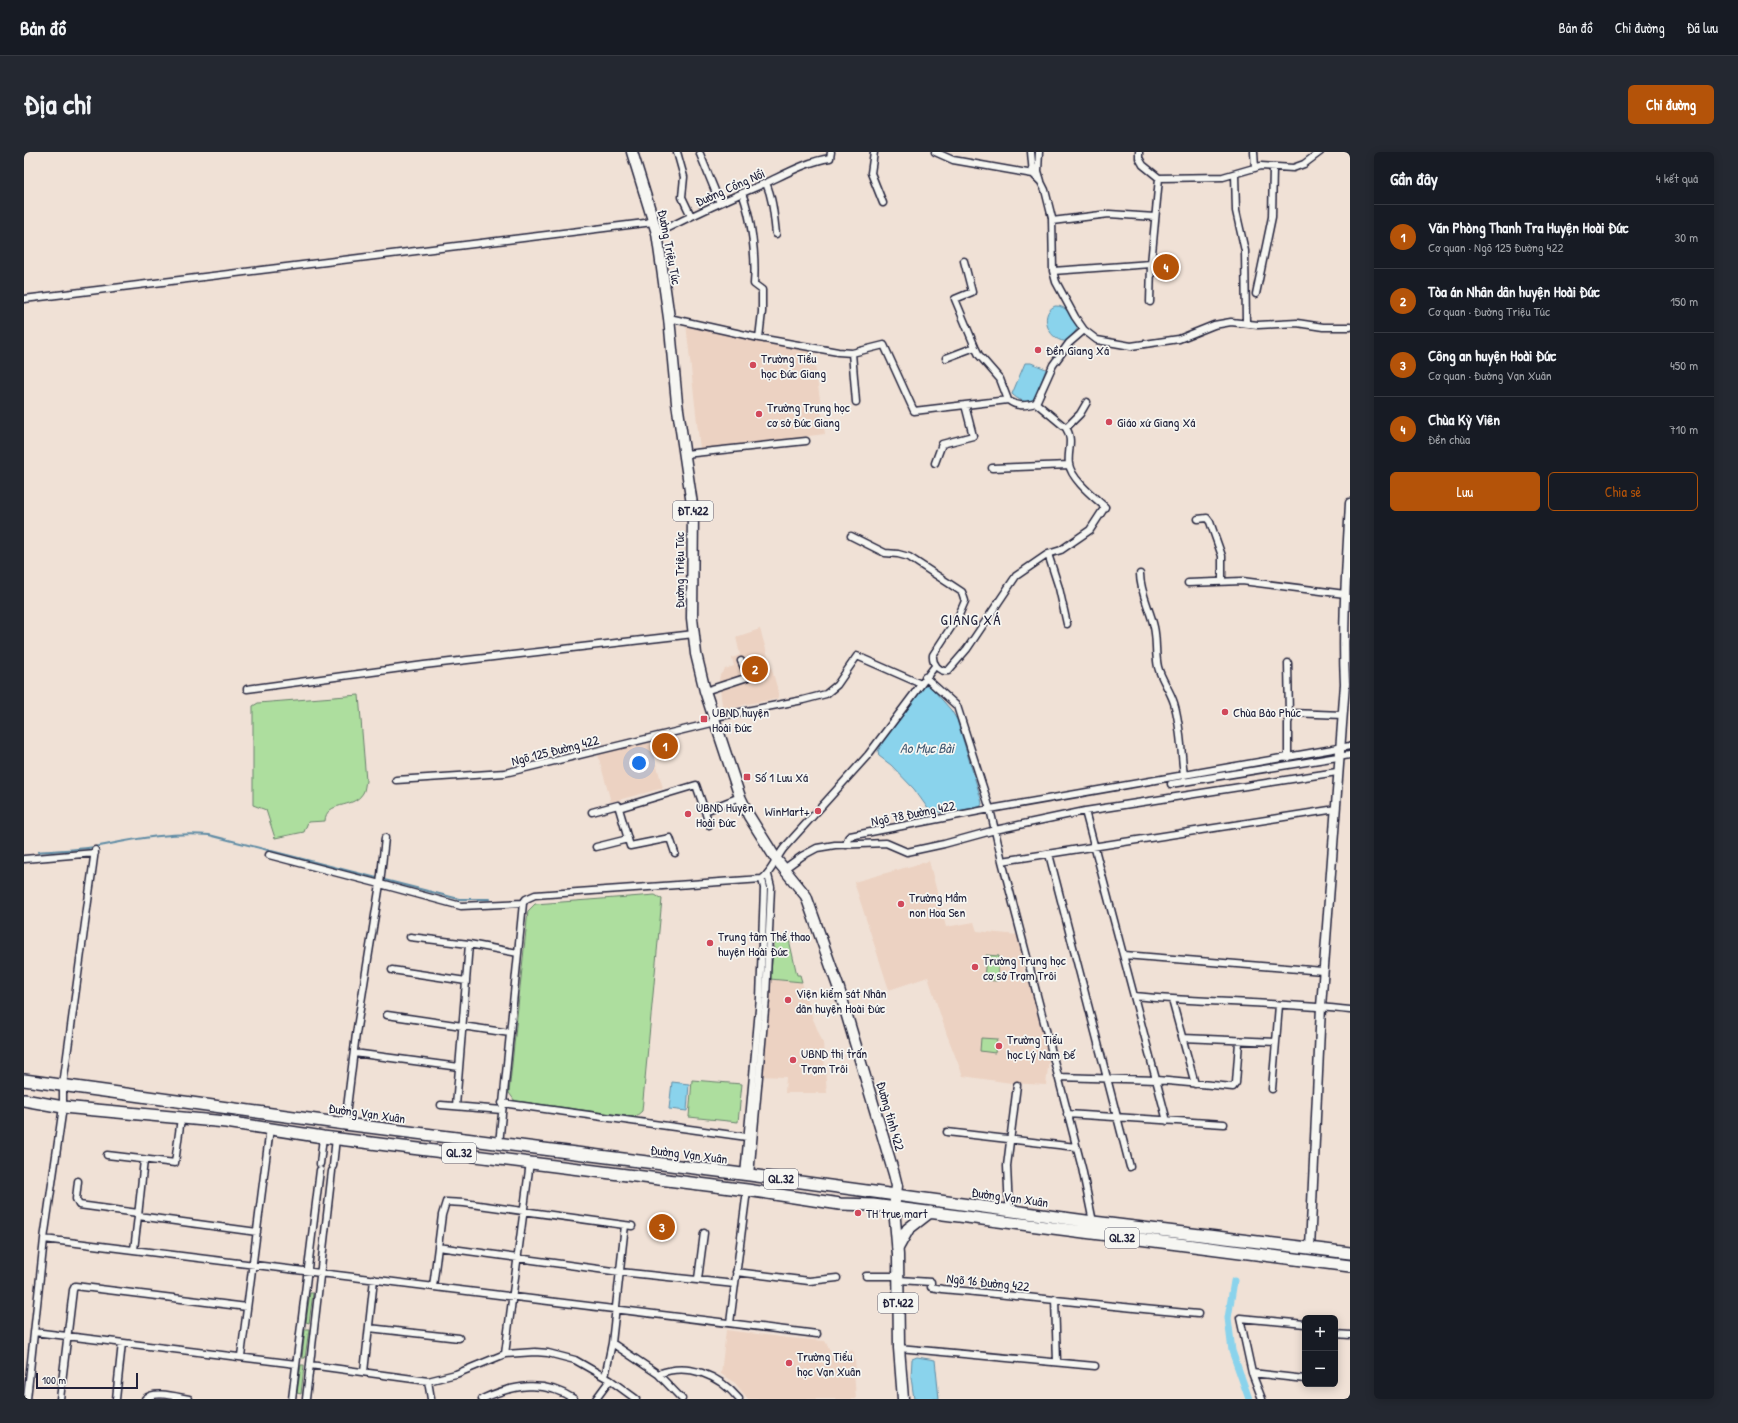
<!DOCTYPE html>
<html lang="vi">
<meta charset="utf-8">
<style>
:root{--surface:#171b24;--page:#242831;--text:#f1f3f6;--muted:#9ea1a6;--line:#363941;--accent:#b45309}
body{margin:0;font-family:"Patrick Hand",sans-serif;background:var(--page);color:var(--text)}
.controls{position:absolute;right:12px;bottom:12px;display:grid;overflow:hidden;border-radius:6px;box-shadow:0 2px 10px #0003}
.controls button{width:36px;height:36px;display:grid;place-items:center;padding:0;border:0;border-bottom:1px solid var(--line);background:var(--surface);color:var(--text);font:20px sans-serif}
.scale{position:absolute;left:12px;bottom:10px;width:102px;box-sizing:border-box;padding-left:4px;border:2px solid #22223b;border-top:0;font-size:11px;line-height:14px;white-space:nowrap;color:#22223b;-webkit-text-stroke:3px #f6f6f2;paint-order:stroke}
.you{position:absolute;left:615px;top:611px;width:14px;height:14px;margin:-10px;border:3px solid #fff;border-radius:50%;background:#1a73e8;box-shadow:0 0 0 6px #1a73e833}
.badge{display:grid;place-items:center;width:26px;height:26px;border-radius:50%;background:var(--accent);color:#fff;font-size:13px;font-weight:700}
.pin{position:absolute;translate:-50% -50%;border:2px solid #fff;box-shadow:0 1px 4px #0006}
.list{margin:0;padding:0;list-style:none}
h2{display:flex;justify-content:space-between;align-items:center;height:52px;margin:0;padding:0 16px;font-size:17px}
h2 small{font-size:13px;font-weight:400;color:var(--muted)}
.list li{display:grid;grid-template-columns:26px 1fr auto;gap:12px;align-items:center;box-sizing:border-box;height:64px;padding:0 16px;border-top:1px solid var(--line)}
.list b{display:block;font-size:15px;white-space:nowrap}
.list p{margin:0;font-size:13px;white-space:nowrap;color:var(--muted)}
.list em{font-size:13px;font-style:normal;color:var(--muted)}
.actions{display:flex;gap:8px;padding:12px 16px}
.actions a{flex:1;padding:9px 0;border:1px solid var(--accent);border-radius:6px;text-align:center;font-size:14px;color:var(--accent)}
.actions .main{background:var(--accent);color:#fff}
.map{position:relative;flex:none;width:1326px;height:1247px;overflow:hidden;border-radius:6px}
header{display:flex;align-items:center;gap:24px;box-sizing:border-box;height:56px;padding:0 20px;background:var(--surface);border-bottom:1px solid var(--line)}
header strong{font-size:19px}
nav{display:flex;gap:22px;margin-inline-start:auto;font-size:14px}
.intro{display:flex;align-items:center;justify-content:space-between;box-sizing:border-box;height:96px;padding:0 24px}
h1{margin:0;font-size:28px}
.button{padding:10px 18px;border-radius:6px;background:var(--accent);color:#fff;font-size:14px;font-weight:700}
main{display:flex;gap:24px;padding:0 24px}
aside{flex:1;background:var(--surface);border-radius:6px;box-shadow:0 2px 10px #0003}
.map>svg:first-child{display:block}
.built{fill:#ecd2c2}
.green{fill:#adde9e;stroke:#68806c}
.water{fill:#8ad3ec;stroke:#608ca5}
.lines{fill:none;stroke-linecap:round;stroke-linejoin:round}
.stream{stroke:#608ca5;stroke-width:2}
.canal{stroke:#8ad3ec;stroke-width:7}
.minor-casing{stroke:#22223b;stroke-width:9}
.tertiary-casing{stroke:#22223b;stroke-width:11}
.primary-casing{stroke:#22223b;stroke-width:13}
.trunk-casing{stroke:#22223b;stroke-width:14}
.minor{stroke:#f6f6f2;stroke-width:6}
.tertiary{stroke:#f6f6f2;stroke-width:8}
.primary{stroke:#f6f6f2;stroke-width:10}
.trunk{stroke:#f6f6f2;stroke-width:11}
.poi-dot{fill:#d1495b;stroke:#f6f6f2;stroke-width:1.5}
.labels{text-anchor:middle;stroke-width:3.5;stroke-linejoin:round;paint-order:stroke}
.shield{fill:#f6f6f2;stroke:#626272;stroke-width:1}
.shield-label{font-size:12px;font-weight:bold;fill:#22223b}
.street-label{font-size:13px;fill:#22223b;stroke:#f6f6f2}
.poi-label{font-size:13px;fill:#22223b;stroke:#f6f6f2;text-anchor:start}
.water-label{font-size:14px;font-style:italic;fill:#415770;stroke:#f6f6f2}
.quarter-label{font-size:15px;letter-spacing:1px;fill:#22223b;stroke:#f6f6f2}
</style>
<header>
<strong>Bản đồ</strong>
<nav><a>Bản đồ</a><a>Chỉ đường</a><a>Đã lưu</a></nav>
</header>
<div class="intro"><h1>Địa chỉ</h1><a class="button">Chỉ đường</a></div>
<main>
<div class="map">
<svg width="1326" height="1247" viewBox="0 0 1326 1247">
<rect width="100%" height="100%" fill="#f0e1d6"/>
<filter id="ink" filterUnits="userSpaceOnUse"><feTurbulence type="fractalNoise" baseFrequency=".025" numOctaves="2"/><feDisplacementMap in="SourceGraphic" scale="8" xChannelSelector="R" yChannelSelector="G"/><feConvolveMatrix kernelMatrix="1 2 1 2 8 2 1 2 1" color-interpolation-filters="sRGB"/></filter>
<g filter="url(#ink)">
<!-- built -->
<path class="built" d="M662 172 789 199 801 282 676 297Z
M736 477 755 542 753 547 723 552 699 560 695 529 696 523 701 517 710 514 708 506 716 503 712 485Z
M626 590 639 636 587 650 574 603Z
M905 709 922 775 950 770 953 779 994 783 1000 809 999 820 1003 821 1025 906 1022 933 987 931 939 924 923 883 904 825 865 838 830 730Z
M746 827 778 830 789 867 799 891 803 941H761L762 925 735 924Z
M702 1178 764 1186 801 1189 809 1204 827 1198 830 1200 832 1218 830 1219 832 1247H724L711 1231 697 1222Z"/>
<!-- green -->
<path class="green" d="M335 543 342 629C341 632 341 638 339 641 329 658 302 648 301 669L284 670 280 680 251 686 242 658 229 653V554L234 551Z
M631 743 638 747 618 959 611 965 491 949 485 941 504 759 511 752Z
M764 783 773 823H776L778 830 746 827 751 786Z
M962 803 975 804 973 829 960 828Z
M957 886 973 887 971 901 956 899Z
M668 928 718 932 714 970 665 965Z
M286 1141H289L285 1171 282 1170Z
M281 1177H285L281 1206H278Z
M277 1213H280L277 1242 273 1241Z"/>
<!-- water -->
<path class="water" d="M1031 154C1043 153 1048 165 1054 174L1053 177 1044 189C1026 192 1013 162 1031 154Z
M1001 211H1007L1022 217 1010 249C1001 251 994 248 988 242Z
M904 532 927 558 933 568 957 647 958 652 956 655 919 661 905 658 890 637 867 613 855 604 854 599 859 590 901 534Z
M648 930 665 932 663 959 645 957Z
M893 1205 911 1208 915 1247H890L887 1225 888 1207Z"/>
<g class="lines">
<!-- stream -->
<path class="stream" d="M14 700C36 698 59 698 81 693 115 686 150 680 185 683L435 747H466"/>
<!-- canal -->
<path class="canal" d="M1210 1129 1204 1166 1208 1199 1225 1247"/>
<!-- minor casing -->
<g class="minor-casing">
<path id="minor" d="M653 0 660 25 658 45 667 64
M850 0 847 21 859 51
M911 0 929 8 1009 22
M1007 0 1009 22 1017 30 1021 38 1028 66 1029 119 1032 130 1051 165 1060 178 1073 188 1107 194 1155 187 1190 173 1207 170 1234 173 1273 171 1299 175H1326
M1015 0 1014 19 1017 29
M1115 0V6L1119 13 1135 26 1199 25 1237 14 1269 16 1280 12 1296 0
M1230 0 1231 16
M676 2 696 51
M1211 22 1212 59 1221 99 1222 170
M742 31C749 47 750 64 752 82
M718 41C728 66 732 106 730 132L738 138V160L735 186
M1028 69 1085 62 1131 65
M633 81C669 63 706 46 744 30 763 21 785 9 806 6L807 0
M940 109 948 140 931 147 951 195 955 203 976 227 984 248
M1029 119 1127 112
M1232 142 1248 65 1249 15
M0 147 629 70
M1126 150 1127 112 1135 26
M645 166 735 186 814 200 828 201 860 193 890 259 984 248C993 255 1001 254 1012 251L1029 213 1045 191 1060 178
M828 201 832 250
M922 206 951 195
M1042 276 1056 262 1063 250
M661 302 782 289
M911 311 918 292 949 284 941 253
M968 316 1045 313
M1174 367 1183 366 1186 370 1198 404V429
M827 384 861 401 874 402 885 405 938 440 941 449 935 463 909 503C908 512 915 520 924 519L943 497 992 424 1024 402 1037 398 1066 378 1081 355C1070 345 1047 327 1045 312 1043 300 1050 288 1042 276L1012 251
M1024 402 1035 436 1043 472
M1116 422C1116 440 1126 457 1130 475 1133 488 1131 502 1134 515 1137 527 1146 538 1150 551 1157 574 1157 600 1160 624
M1164 431 1218 429 1321 442
M1264 511 1265 564
M901 525 933 554 966 657 978 709 1058 1016 1069 1070
M223 537 400 513 670 482
M681 539 724 525 717 509
M691 565 779 548 802 542 813 533 833 504 897 532
M1264 606V571L1267 561 1319 563
M372 628 481 621 692 570
M1147 632 1326 603
M595 656 672 633 681 659 716 645
M681 659 685 673
M1061 659 1143 969
M568 660 594 653 606 694 646 686 651 701
M822 693 824 686 826 684 966 657 1326 594
M572 695 604 687
M1025 702 1106 1015
M245 703 356 732 361 686
M0 707 71 701
M978 709 1312 657
M760 717 778 704 793 696 811 693 862 691 883 700 920 692 971 678 1061 659 1313 620
M386 785 445 792 494 801
M1100 803 1299 819
M368 818 442 829
M1110 844C1182 851 1254 850 1326 858
M1148 848 1171 932
M363 863 486 881
M1159 886 1252 890 1255 853
M330 901 435 915
M1034 925 1133 928 1209 935 1212 931 1215 890
M1248 937 1252 890
M478 951 723 985
M417 953 478 958
M432 954 445 792
M1043 962 1200 972
M321 972 332 882 356 732 437 754 499 751
M923 980 1052 995
M475 992 499 751 502 747 511 743 738 727C748 720 752 706 760 696L844 603 911 514
M83 1003 151 1011 157 966
M296 1012 299 985
M309 1014 312 986
M720 1023 736 846 740 736 738 727
M726 1023 742 847 747 735 744 723
M54 1029 52 1047 55 1053 114 1061
M985 1059 983 1014 993 933
M114 1064 120 1008
M20 1087 793 1182
M414 1095 596 1120 711 1132
M110 1098 114 1064 233 1080
M712 1120 785 1129 813 1126
M842 1124H874
M674 1127 680 1081
M875 1128 907 1130V1135L918 1137C1003 1144 1088 1155 1174 1162
M409 1135 418 1063 422 1050 440 1051 608 1074
M1031 1147 1033 1210
M706 1171 723 1038
M345 1176 435 1186
M10 1180 272 1212
M1311 1182 1326 1183
M588 1191 634 1222 658 1247
M875 1196 1071 1214
M481 1202 506 1010
M217 1204 246 976
M286 1213 404 1229 432 1222 481 1202 511 1200 524 1201 551 1208 586 1228 612 1247
M340 1220 350 1127
M1228 1221 1281 1227
M634 1222C664 1210 695 1223 715 1247
M581 1225 588 1191 601 1073
M404 1229 407 1247
M3 1247 20 1087 39 955V933L71 698
M36 1247 49 1138 51 1134 223 1155
M92 1247 98 1191
M121 1247C130 1238 153 1245 165 1247
M268 1247 296 1018
M282 1247 308 1019
M458 1247C489 1233 520 1227 550 1247
M572 1247 586 1228
M1238 1247 1228 1221 1216 1166 1281 1172"/>
</g>
<!-- tertiary casing -->
<g class="tertiary-casing">
<path id="tertiary" d="M1286 1096 1297 855 1321 532C1318 471 1323 411 1326 351"/>
</g>
<!-- primary casing -->
<g class="primary-casing">
<path id="primary" d="M608 0 633 81 645 166 653 251 669 359 668 466 672 502 681 539 716 645 725 664 752 707 782 744 815 837 870 1022 873 1034 870 1056 874 1103 875 1196 879 1247"/>
</g>
<!-- trunk casing -->
<g class="trunk-casing">
<path id="trunk" d="M0 928 321 972 726 1023 1069 1070 1326 1101
M0 948 39 955 202 970 299 985 723 1038 816 1052 849 1053 1326 1114
M874 1095 884 1077 906 1060"/>
</g>
<!-- minor -->
<use href="#minor" class="minor"/>
<!-- tertiary -->
<use href="#tertiary" class="tertiary"/>
<!-- primary -->
<use href="#primary" class="primary"/>
<!-- trunk -->
<use href="#trunk" class="trunk"/>
</g>
</g>
<!-- markers -->
<g class="poi-dot">
<circle cx="1014" cy="198" r="4"/>
<circle cx="729" cy="213" r="4"/>
<circle cx="735" cy="262" r="4"/>
<circle cx="1085" cy="270" r="4"/>
<circle cx="1201" cy="560" r="4"/>
<rect x="676" y="563" width="8" height="8" rx="2"/>
<rect x="719" y="621" width="8" height="8" rx="2"/>
<circle cx="794" cy="659" r="4"/>
<circle cx="664" cy="662" r="4"/>
<circle cx="877" cy="752" r="4"/>
<circle cx="686" cy="791" r="4"/>
<circle cx="951" cy="815" r="4"/>
<circle cx="764" cy="848" r="4"/>
<circle cx="975" cy="894" r="4"/>
<circle cx="769" cy="908" r="4"/>
<circle cx="834" cy="1061" r="4"/>
<circle cx="765" cy="1211" r="4"/>
</g>
<g class="labels">
<!-- shield labels -->
<g class="shield">
<rect x="649" y="349" width="40" height="20" rx="3"/>
<rect x="418" y="991" width="34" height="20" rx="3"/>
<rect x="740" y="1017" width="34" height="20" rx="3"/>
<rect x="1081" y="1076" width="34" height="20" rx="3"/>
<rect x="854" y="1141" width="40" height="20" rx="3"/>
</g>
<g class="shield-label">
<text x="669" y="363">ĐT.422</text>
<text x="435" y="1005">QL.32</text>
<text x="757" y="1031">QL.32</text>
<text x="1098" y="1090">QL.32</text>
<text x="874" y="1155">ĐT.422</text>
</g>
<!-- street labels -->
<g class="street-label">
<text transform="translate(706 35) rotate(-24)" y="5">Đường Cổng Nổi</text>
<text transform="translate(646 95) rotate(79)" y="5">Đường Triệu Túc</text>
<text transform="translate(655 418) rotate(-90)" y="5">Đường Triệu Túc</text>
<text transform="translate(531 598) rotate(-14)" y="5">Ngõ 125 Đường 422</text>
<text transform="translate(889 661) rotate(-11)" y="5">Ngõ 78 Đường 422</text>
<text transform="translate(343 961) rotate(8)" y="5">Đường Vạn Xuân</text>
<text transform="translate(867 964) rotate(74)" y="5">Đường tỉnh 422</text>
<text transform="translate(665 1002) rotate(7)" y="5">Đường Vạn Xuân</text>
<text transform="translate(986 1045) rotate(8)" y="5">Đường Vạn Xuân</text>
<text transform="translate(964 1130) rotate(6)" y="5">Ngõ 16 Đường 422</text>
</g>
<!-- poi labels -->
<g class="poi-label">
<text x="1022" y="203">Đền Giang Xá</text>
<text x="737" y="211">Trường Tiểu<tspan x="737" dy="15">học Đức Giang</tspan></text>
<text x="743" y="260">Trường Trung học<tspan x="743" dy="15">cơ sở Đức Giang</tspan></text>
<text x="1093" y="275">Giáo xứ Giang Xá</text>
<text x="688" y="565">UBND huyện<tspan x="688" dy="15">Hoài Đức</tspan></text>
<text x="1209" y="565">Chùa Bảo Phúc</text>
<text x="731" y="630">Số 1 Lưu Xá</text>
<text x="672" y="660">UBND Huyện<tspan x="672" dy="15">Hoài Đức</tspan></text>
<text x="786" y="664" text-anchor="end">WinMart+</text>
<text x="885" y="750">Trường Mầm<tspan x="885" dy="15">non Hoa Sen</tspan></text>
<text x="694" y="789">Trung tâm Thể thao<tspan x="694" dy="15">huyện Hoài Đức</tspan></text>
<text x="959" y="813">Trường Trung học<tspan x="959" dy="15">cơ sở Trạm Trôi</tspan></text>
<text x="772" y="846">Viện kiểm sát Nhân<tspan x="772" dy="15">dân huyện Hoài Đức</tspan></text>
<text x="983" y="892">Trường Tiểu<tspan x="983" dy="15">học Lý Nam Đế</tspan></text>
<text x="777" y="906">UBND thị trấn<tspan x="777" dy="15">Trạm Trôi</tspan></text>
<text x="842" y="1066">TH true mart</text>
<text x="773" y="1209">Trường Tiểu<tspan x="773" dy="15">học Vạn Xuân</tspan></text>
</g>
<!-- water labels -->
<g class="water-label">
<text x="903" y="601">Ao Mục Bài</text>
</g>
<!-- quarter labels -->
<g class="quarter-label">
<text x="947" y="473">GIANG XÁ</text>
</g>
</g>
</svg>
<div class="controls">
<button>+</button>
<button>−</button>
</div>
<div class="scale">100 m</div>
<div class="you"></div>
<div class="pin badge" style="left:641px;top:594px">1</div>
<div class="pin badge" style="left:731px;top:517px">2</div>
<div class="pin badge" style="left:638px;top:1075px">3</div>
<div class="pin badge" style="left:1142px;top:115px">4</div>
</div>
<aside>
<h2>Gần đây<small>4 kết quả</small></h2>
<ul class="list">
<li><span class="badge">1</span><div><b>Văn Phòng Thanh Tra Huyện Hoài Đức</b><p>Cơ quan · Ngõ 125 Đường 422</p></div><em>30 m</em></li>
<li><span class="badge">2</span><div><b>Tòa án Nhân dân huyện Hoài Đức</b><p>Cơ quan · Đường Triệu Túc</p></div><em>150 m</em></li>
<li><span class="badge">3</span><div><b>Công an huyện Hoài Đức</b><p>Cơ quan · Đường Vạn Xuân</p></div><em>450 m</em></li>
<li><span class="badge">4</span><div><b>Chùa Kỳ Viên</b><p>Đền chùa</p></div><em>710 m</em></li>
</ul>
<div class="actions"><a class="main">Lưu</a><a>Chia sẻ</a></div>
</aside>
</main>
